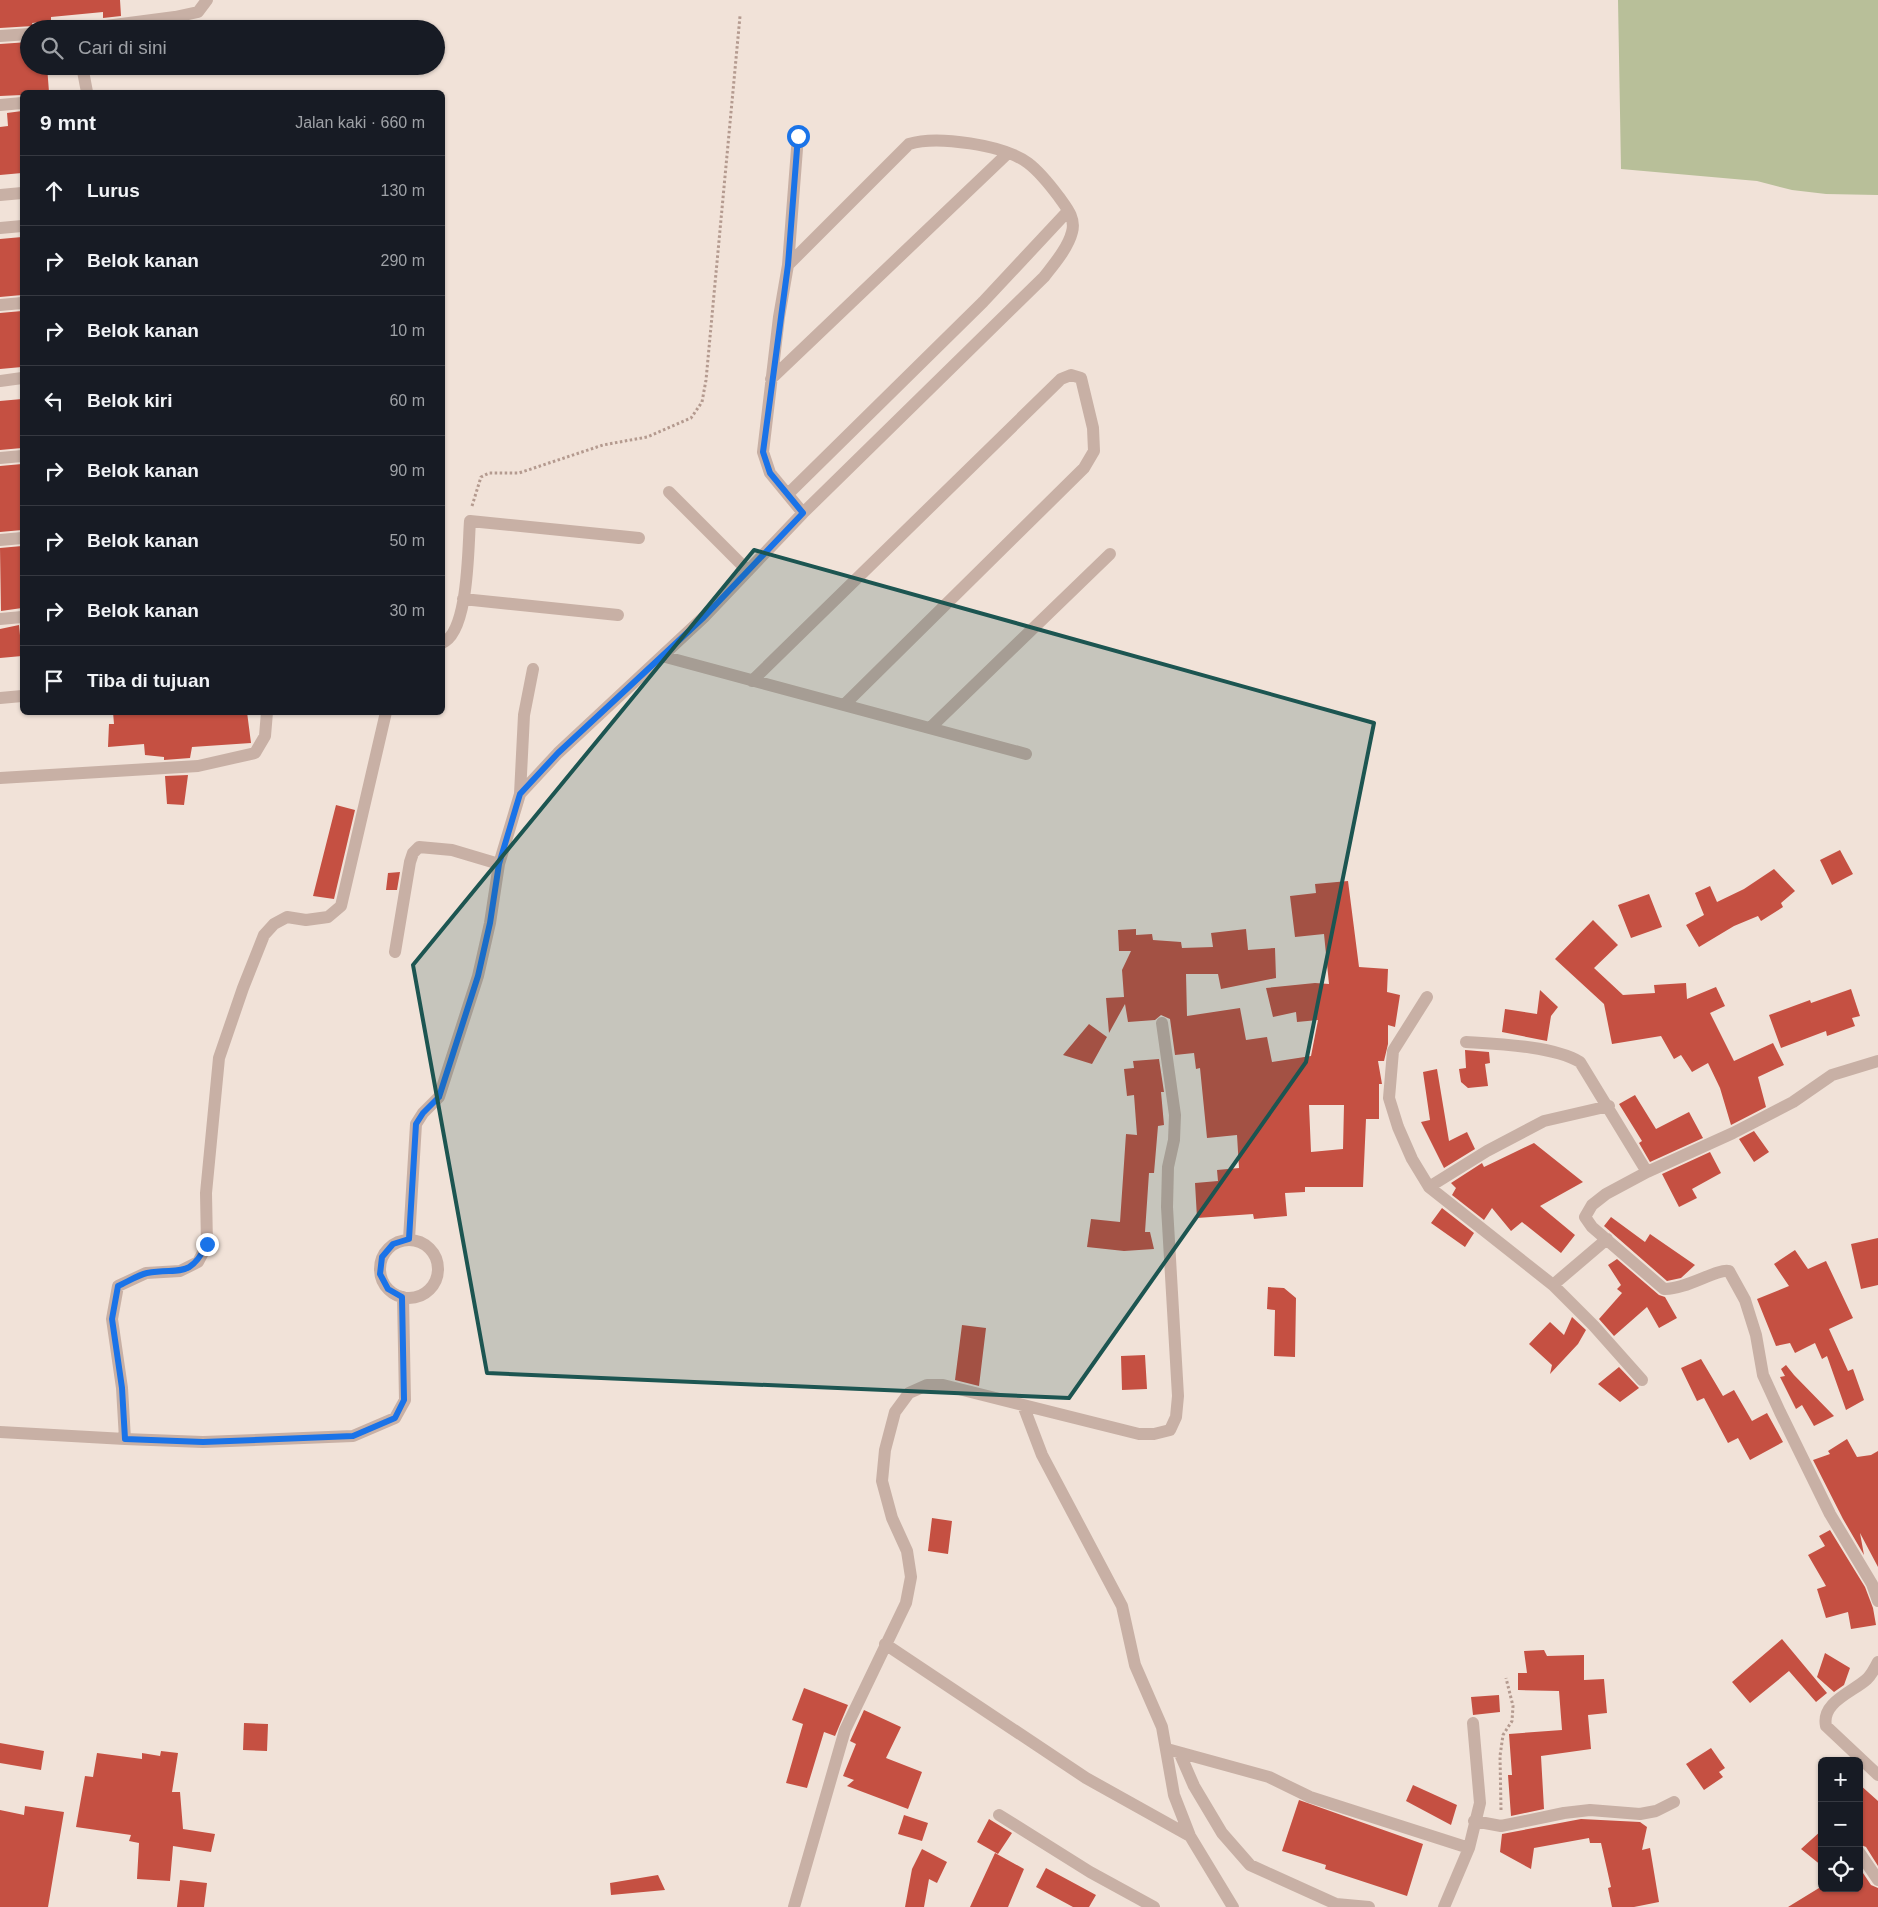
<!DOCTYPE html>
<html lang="id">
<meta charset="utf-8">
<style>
:root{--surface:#171b24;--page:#20242c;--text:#f1f3f6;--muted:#9ea1a6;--line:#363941}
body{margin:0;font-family:Arial,sans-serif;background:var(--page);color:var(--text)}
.controls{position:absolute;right:15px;bottom:15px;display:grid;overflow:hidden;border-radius:8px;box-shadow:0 1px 4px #0004}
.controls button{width:45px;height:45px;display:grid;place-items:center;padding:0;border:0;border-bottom:1px solid var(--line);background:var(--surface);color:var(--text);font:25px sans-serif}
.stop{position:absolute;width:15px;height:15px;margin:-11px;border:4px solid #1a73e8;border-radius:50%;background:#fff}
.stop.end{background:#1a73e8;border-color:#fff;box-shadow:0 1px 5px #0008}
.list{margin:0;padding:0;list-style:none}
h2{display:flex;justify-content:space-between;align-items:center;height:65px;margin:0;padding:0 20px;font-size:21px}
h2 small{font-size:16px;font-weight:400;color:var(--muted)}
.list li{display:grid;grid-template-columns:32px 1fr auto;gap:15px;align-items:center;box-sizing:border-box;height:70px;padding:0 20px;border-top:1px solid var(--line)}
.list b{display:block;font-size:19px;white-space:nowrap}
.list em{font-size:16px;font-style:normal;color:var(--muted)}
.icon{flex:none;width:28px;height:28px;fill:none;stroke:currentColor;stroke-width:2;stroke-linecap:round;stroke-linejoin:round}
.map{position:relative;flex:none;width:1878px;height:1907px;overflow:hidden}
.search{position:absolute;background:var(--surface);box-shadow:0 1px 4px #0004;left:20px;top:20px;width:425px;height:55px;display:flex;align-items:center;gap:12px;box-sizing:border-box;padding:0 18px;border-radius:28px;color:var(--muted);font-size:19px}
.panel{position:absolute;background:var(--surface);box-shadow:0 1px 4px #0004;left:20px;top:90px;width:425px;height:625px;border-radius:8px}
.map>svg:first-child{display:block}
.green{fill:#b8bf99}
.building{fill:#c55042;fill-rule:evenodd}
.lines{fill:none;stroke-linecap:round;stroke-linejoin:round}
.path{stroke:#b49a8f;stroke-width:3;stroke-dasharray:2.5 2.5;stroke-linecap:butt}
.minor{stroke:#c8b0a5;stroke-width:12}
.route{stroke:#1a73e8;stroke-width:6}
.marked{fill:#1c5551;fill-opacity:0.2;stroke:#1c5551;stroke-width:4;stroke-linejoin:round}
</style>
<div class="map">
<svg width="1878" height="1907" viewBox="0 0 1878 1907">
<rect width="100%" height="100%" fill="#f1e2d8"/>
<!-- green -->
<path class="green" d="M1618 0H1878V195L1826 194 1792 190 1757 181 1621 169Z"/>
<!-- building -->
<path class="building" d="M0 0H120L121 16 103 18V12L51 17V21L32 23 33 26 0 28Z
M29 42V66H47L49 92H22V95L0 96V44Z
M22 111V173L0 175V127L8 126 7 113Z
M22 237V295L0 297V239Z
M22 311V367L0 369V313Z
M22 399V448L0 450V401Z
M22 464V530L0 532V466Z
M22 546V608L1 611 0 548Z
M19 625 22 656 0 658V629Z
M113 712H247L251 743 192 747 190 758 164 760V757L145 755 144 744 108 747 109 724H114Z
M188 775 184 805 167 804 165 776Z
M336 805 355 810 334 899 313 896Z
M1840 850 1853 874 1832 885 1820 860Z
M1774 869 1795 891 1781 903 1783 907 1761 921 1758 916 1734 926 1699 947 1686 925 1704 915 1695 893 1710 886 1717 902 1744 889Z
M400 872 397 890H386L388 873Z
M1348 881 1359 967 1388 969 1387 992 1400 995 1395 1027 1388 1025V1044L1384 1061H1378L1382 1084H1379V1119H1366L1363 1187H1305V1192L1285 1193 1287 1216 1254 1219 1253 1214 1197 1218 1195 1183 1218 1181 1217 1170 1239 1168 1237 1135 1207 1138 1200 1068 1196 1069 1194 1053 1175 1055 1170 1019 1161 1015 1155 1020 1128 1022 1125 1004 1109 1033 1106 998 1124 997 1122 970 1131 951H1119L1118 930 1136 929V935L1152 934 1153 940 1181 942 1182 948 1213 947 1211 933 1246 929 1248 950 1275 948 1276 978 1221 989 1218 974H1186L1187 1016 1240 1008 1246 1040 1267 1037 1272 1062 1311 1056 1318 1020 1297 1022 1296 1012 1273 1017 1266 988 1315 983 1329 984 1324 934 1295 937 1290 896 1316 893 1315 884ZM1309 1105H1344L1343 1149 1311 1152Z
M1649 894 1662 927 1631 938 1618 905Z
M1593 920 1618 945 1594 968 1623 995 1655 993 1654 985 1686 983 1687 999 1716 987 1725 1006 1710 1013 1734 1061 1773 1043 1784 1065 1758 1077 1766 1107 1731 1125 1720 1088 1708 1063 1692 1072 1681 1055 1674 1059 1661 1036 1612 1044 1604 1004 1555 959Z
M1851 989 1860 1016 1852 1018 1855 1026 1827 1036 1826 1031 1781 1048 1769 1015 1810 1000 1811 1003Z
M1540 990 1558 1007 1551 1016 1547 1041 1502 1032 1505 1009 1537 1014Z
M1089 1024 1107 1037 1092 1064 1063 1055Z
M1465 1050 1489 1052 1490 1063 1485 1064 1488 1086 1468 1088 1461 1082 1459 1069 1466 1068Z
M1159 1059 1164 1092H1161L1164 1125 1158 1126 1154 1173H1149L1145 1232H1150L1154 1249 1124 1251 1087 1247 1091 1219 1120 1222 1126 1134 1137 1135 1134 1095 1127 1096 1124 1069 1134 1068 1133 1061Z
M1437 1069 1449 1141 1467 1132 1475 1149 1444 1168 1421 1122 1430 1120 1423 1072Z
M1635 1095 1656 1129 1689 1112 1703 1138 1650 1162 1639 1143 1642 1141 1619 1104Z
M1754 1131 1769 1152 1754 1162 1739 1139Z
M1534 1143 1583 1182 1540 1206 1575 1235 1561 1253 1522 1222 1511 1231 1492 1208 1484 1220 1452 1195 1456 1188 1451 1183 1482 1163 1484 1167Z
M1710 1152 1721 1173 1692 1189 1697 1198 1679 1207 1662 1174Z
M1442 1208 1474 1233 1465 1247 1431 1223Z
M1611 1217 1645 1242 1650 1234 1695 1265 1681 1278 1667 1281 1604 1226Z
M1878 1238V1285L1861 1289 1851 1244Z
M1795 1250 1808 1269 1826 1261 1853 1318 1829 1329 1848 1371 1853 1369 1864 1400 1846 1410 1827 1356 1822 1359 1815 1343 1795 1353 1790 1343 1776 1346 1757 1299 1789 1286 1774 1264Z
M1617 1259 1659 1295 1665 1297 1677 1318 1659 1328 1647 1307 1614 1336 1599 1319 1622 1293 1617 1289 1621 1285 1608 1265Z
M1268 1287 1284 1288 1296 1298 1295 1357 1274 1356 1275 1310 1267 1309Z
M1572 1317 1586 1330 1578 1344 1550 1374 1552 1365 1529 1344 1550 1322 1564 1335Z
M962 1325 986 1328 979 1386 955 1380Z
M1145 1355 1147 1389 1122 1390 1121 1356Z
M1701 1359 1723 1396 1734 1390 1752 1421 1767 1413 1783 1442 1750 1460 1738 1438 1728 1443 1704 1398 1697 1401 1681 1368Z
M1786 1365 1794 1375 1834 1416 1814 1426 1802 1405 1796 1409 1780 1377 1785 1376 1781 1369Z
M1619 1367 1639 1388 1620 1402 1598 1384Z
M1847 1439 1857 1457 1871 1455 1878 1451V1567L1860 1533 1864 1555 1843 1519 1813 1460 1830 1454 1828 1451Z
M932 1518 952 1521 948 1554 928 1551Z
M1830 1530 1865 1587 1873 1608 1876 1625 1851 1629 1848 1612 1826 1618 1817 1589 1826 1586 1808 1555 1825 1546 1819 1536Z
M1782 1639 1827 1693 1816 1702 1789 1671 1750 1703 1732 1682Z
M1544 1650 1547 1656 1584 1655V1680L1604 1679 1607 1713 1588 1715 1591 1749 1541 1756 1544 1809 1511 1816 1508 1775H1512L1509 1734 1562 1730 1559 1691 1518 1690V1673H1527L1524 1651Z
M1825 1653 1850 1668 1844 1685 1834 1692 1817 1677Z
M804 1688 848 1705 835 1736 824 1732 807 1788 786 1783 803 1724 792 1720Z
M1499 1695 1500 1712 1473 1715 1471 1697Z
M864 1710 901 1727 886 1758 922 1772 908 1809 847 1786 854 1780 843 1776 856 1744 850 1741Z
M244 1723 268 1724 267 1751 243 1750Z
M0 1743 44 1751 41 1770 0 1763Z
M1711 1748 1725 1768 1719 1772 1723 1777 1704 1790 1686 1764Z
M161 1751 178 1753 172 1792H180L183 1829 215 1834 211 1852 173 1846 170 1881 137 1879 139 1843 129 1841 131 1835 76 1827 85 1776 93 1777 97 1753 142 1759V1753L160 1756Z
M1859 1784 1878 1801V1866L1866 1847 1859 1844Z
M1413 1785 1457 1805 1451 1825 1406 1801Z
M1299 1800 1423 1844 1407 1896 1325 1869 1326 1865 1282 1851Z
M25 1806 64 1812 48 1907H0V1810L24 1815Z
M904 1815 928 1823 922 1841 898 1834Z
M989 1819 1012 1833 998 1854 977 1842Z
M1581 1819 1640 1822 1647 1827 1642 1850 1650 1848 1659 1902 1634 1907H1612L1608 1888 1611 1887 1601 1843H1590L1589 1838 1534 1848 1531 1869 1500 1852 1502 1834Z
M1822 1830V1866L1801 1849Z
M922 1849 947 1862 937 1883 929 1879 924 1907H905L912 1869Z
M995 1853 1024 1869 1008 1907H970Z
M1859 1867 1871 1885 1878 1888V1907H1788L1819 1888H1859Z
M1046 1868 1096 1895 1089 1907H1073L1036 1887Z
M658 1875 665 1890 611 1895 610 1883Z
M180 1880 207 1883 204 1907H177Z"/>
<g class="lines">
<!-- path -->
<path class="path" d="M472 506 481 477 489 473H519L603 445 647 437 691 418 702 402 706 380 740 16
M1501 1810 1500 1756 1503 1735 1512 1721 1513 1706 1506 1678"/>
<!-- minor -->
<path class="minor" d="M83 29 175 17 198 12 207 0
M0 36 29 34
M82 66 87 92
M0 105 22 103
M798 136 788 265 779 317 763 452 770 473 803 513
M0 195 22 193
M0 228 22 226
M0 305 22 303
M771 379 1007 154
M0 381 22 378
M0 458 22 456
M669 492 748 571
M788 494 983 302 1068 211
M0 540 22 538
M463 599 618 615
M0 619 22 617
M442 643C469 633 468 546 470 521L639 538
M662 656 1026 754
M752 681 1061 379 1071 375 1081 378 1093 428 1094 451 1084 468 844 705
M0 698 22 696
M930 728 1110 554
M0 778 198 766 255 753 265 736 267 712
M520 794 524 715 533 669
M395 952 410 862 413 853 419 847 452 850 499 864
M1427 997 1393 1051 1389 1098 1398 1127 1412 1159 1429 1187 1553 1285 1594 1326 1642 1380
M1466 1042C1498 1044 1554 1046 1580 1062L1647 1172
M1878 1061 1832 1075 1793 1102 1733 1133 1647 1172 1606 1194 1592 1205 1585 1217 1592 1227 1664 1289C1685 1290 1718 1268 1729 1271L1745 1300 1756 1335 1763 1375 1780 1412 1830 1514 1872 1584 1878 1601
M1429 1187 1487 1151 1544 1121 1609 1106
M409 1239 416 1124 423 1113 439 1097 478 976 490 923 499 864 520 794 558 753 704 617 803 513 1044 277C1054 264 1068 248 1072 232 1076 218 1066 207 1059 197 1050 185 1040 172 1028 163 1004 145 937 135 909 144L788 265
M380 1269a29 29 0 1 1 58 0a29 29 0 1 1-58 0Z
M1553 1285 1607 1239
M1023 1405 1042 1455 1122 1606 1135 1665 1162 1727 1174 1795 1190 1836 1233 1907
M0 1432 125 1439 122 1388 112 1319 118 1286 146 1273 180 1271 198 1262 207 1245 206 1193 219 1058 243 988 264 935 274 924 287 917 306 920 328 917 341 906 386 712
M125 1439 203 1442 353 1436 395 1418 405 1400 403 1297
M885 1644 1086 1778 1190 1836
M1878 1662C1875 1668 1872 1674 1867 1679 1853 1692 1821 1702 1826 1726L1878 1775
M1167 1749 1269 1777 1310 1797 1469 1848
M1180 1754 1194 1786 1222 1833 1250 1865 1336 1904 1369 1907
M999 1815 1090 1872 1154 1907
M1474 1821 1501 1826 1564 1813 1590 1810 1640 1814 1656 1811 1674 1802
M1859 1852 1878 1880
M794 1907 845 1730 906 1603 911 1577 907 1551 892 1518 882 1481 885 1450 895 1412 909 1393 927 1385H943L1139 1434H1154L1170 1430 1176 1417 1178 1396 1167 1207 1168 1167 1174 1140 1175 1115 1162 1023
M1444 1907 1469 1848 1480 1803 1473 1723"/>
</g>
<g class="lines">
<!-- route -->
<path class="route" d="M207 1244C189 1280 179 1267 147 1273 138 1275 127 1282 118 1286L112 1319 122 1388 125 1439 203 1442 353 1436 395 1418 404 1400 402 1297 388 1289 380 1274 382 1257 393 1244 409 1239 416 1124 423 1113 439 1097 478 976 490 923 499 864 520 794 558 753 704 617 803 513 770 473 763 452 788 265 798 136"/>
</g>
<!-- marked area -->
<path class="marked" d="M754 550 1374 723 1306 1062 1069 1398 487 1373 413 965Z"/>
</svg>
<div class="controls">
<button>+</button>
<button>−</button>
<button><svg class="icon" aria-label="locate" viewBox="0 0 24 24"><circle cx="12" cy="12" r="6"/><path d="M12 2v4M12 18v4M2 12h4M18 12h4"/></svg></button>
</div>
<div class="stop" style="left:798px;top:136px"></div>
<div class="stop end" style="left:207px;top:1244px"></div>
<div class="search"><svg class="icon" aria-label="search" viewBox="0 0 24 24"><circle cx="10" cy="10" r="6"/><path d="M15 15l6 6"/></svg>Cari di sini</div>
<section class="panel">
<h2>9 mnt<small>Jalan kaki · 660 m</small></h2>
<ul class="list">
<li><svg class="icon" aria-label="ahead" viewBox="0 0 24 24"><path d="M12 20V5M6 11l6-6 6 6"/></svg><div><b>Lurus</b></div><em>130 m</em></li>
<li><svg class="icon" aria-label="right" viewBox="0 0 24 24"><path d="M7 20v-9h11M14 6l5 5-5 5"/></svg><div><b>Belok kanan</b></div><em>290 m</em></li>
<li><svg class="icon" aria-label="right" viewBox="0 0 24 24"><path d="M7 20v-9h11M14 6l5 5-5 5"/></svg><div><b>Belok kanan</b></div><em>10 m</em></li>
<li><svg class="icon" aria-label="left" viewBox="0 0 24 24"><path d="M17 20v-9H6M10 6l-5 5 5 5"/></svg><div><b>Belok kiri</b></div><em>60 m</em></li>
<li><svg class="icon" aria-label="right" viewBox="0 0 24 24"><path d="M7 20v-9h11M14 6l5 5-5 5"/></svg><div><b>Belok kanan</b></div><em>90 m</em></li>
<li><svg class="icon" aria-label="right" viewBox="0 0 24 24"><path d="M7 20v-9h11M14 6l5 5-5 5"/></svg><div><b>Belok kanan</b></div><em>50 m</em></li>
<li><svg class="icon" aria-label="right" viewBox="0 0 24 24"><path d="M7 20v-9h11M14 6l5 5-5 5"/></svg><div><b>Belok kanan</b></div><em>30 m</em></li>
<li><svg class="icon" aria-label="arrive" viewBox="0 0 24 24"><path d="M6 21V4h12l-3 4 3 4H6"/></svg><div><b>Tiba di tujuan</b></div></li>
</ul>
</section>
</div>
